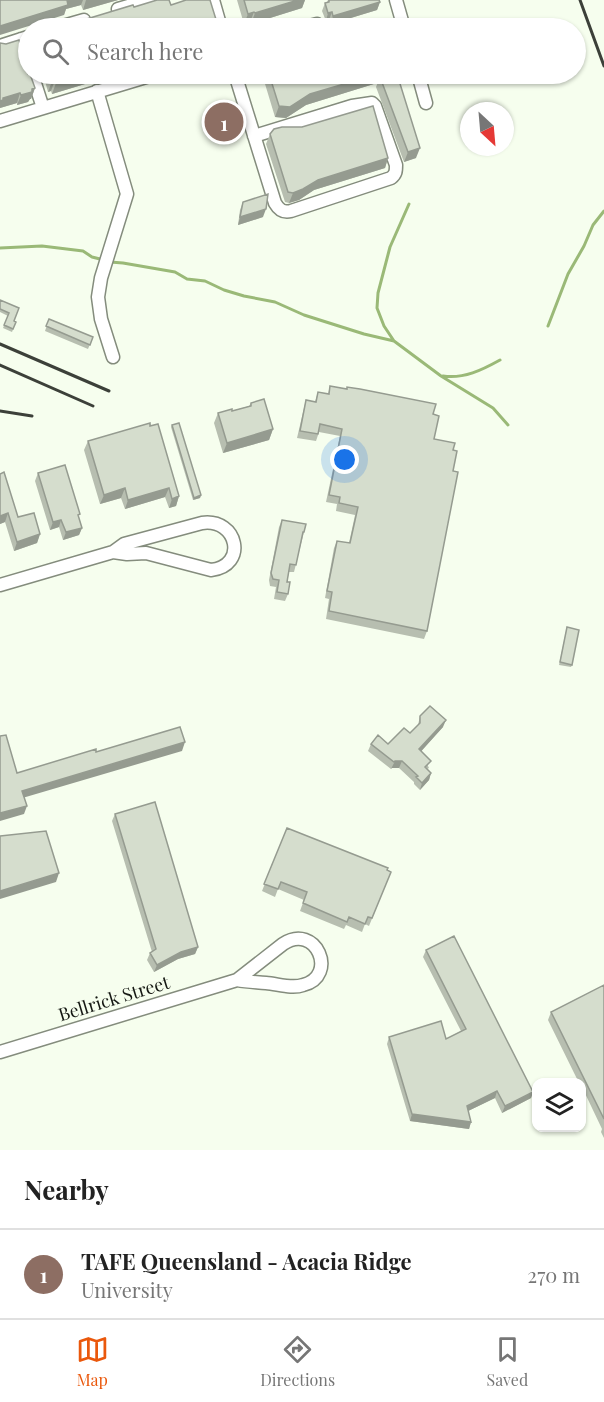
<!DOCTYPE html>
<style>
:root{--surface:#fff;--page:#f6f6f6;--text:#222;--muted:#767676;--line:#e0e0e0;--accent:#ea580c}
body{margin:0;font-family:"Playfair Display",serif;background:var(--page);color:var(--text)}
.controls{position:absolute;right:18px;bottom:18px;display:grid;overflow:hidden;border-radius:12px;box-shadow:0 2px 4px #0004}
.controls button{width:54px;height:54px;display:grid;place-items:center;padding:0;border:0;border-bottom:2px solid var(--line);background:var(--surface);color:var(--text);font:30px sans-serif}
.compass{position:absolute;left:460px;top:102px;width:54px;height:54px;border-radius:50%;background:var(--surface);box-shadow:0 2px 4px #0004;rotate:154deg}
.you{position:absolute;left:345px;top:460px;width:21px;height:21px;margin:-15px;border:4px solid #fff;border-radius:50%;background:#1a73e8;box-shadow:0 0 0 9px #1a73e833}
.badge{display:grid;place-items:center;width:39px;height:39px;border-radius:50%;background:var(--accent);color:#fff;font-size:20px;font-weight:700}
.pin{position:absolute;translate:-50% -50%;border:3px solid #fff;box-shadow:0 2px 6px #0006}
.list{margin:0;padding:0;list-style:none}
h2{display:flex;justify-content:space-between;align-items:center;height:78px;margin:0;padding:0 24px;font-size:26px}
h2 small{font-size:20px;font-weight:400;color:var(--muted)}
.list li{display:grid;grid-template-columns:39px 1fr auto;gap:18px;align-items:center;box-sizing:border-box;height:90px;padding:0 24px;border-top:2px solid var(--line)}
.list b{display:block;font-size:22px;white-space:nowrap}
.list p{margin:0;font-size:20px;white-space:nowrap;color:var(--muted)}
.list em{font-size:20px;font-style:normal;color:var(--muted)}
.icon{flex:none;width:33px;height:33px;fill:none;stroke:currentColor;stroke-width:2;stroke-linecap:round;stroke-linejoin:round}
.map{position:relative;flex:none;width:604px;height:1150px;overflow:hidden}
.search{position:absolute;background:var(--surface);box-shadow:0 2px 4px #0004;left:18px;right:18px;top:18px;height:66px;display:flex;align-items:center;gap:15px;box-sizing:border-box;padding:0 21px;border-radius:33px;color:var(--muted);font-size:22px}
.sheet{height:168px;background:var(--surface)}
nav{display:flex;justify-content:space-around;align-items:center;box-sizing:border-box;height:84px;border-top:2px solid var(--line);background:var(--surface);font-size:16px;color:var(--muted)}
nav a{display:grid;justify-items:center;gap:3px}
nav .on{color:var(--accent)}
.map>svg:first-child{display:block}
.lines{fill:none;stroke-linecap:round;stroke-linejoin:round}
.stream{stroke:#9ab977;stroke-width:3}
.minor-casing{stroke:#848c7d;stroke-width:15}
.minor{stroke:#fff;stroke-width:12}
.rail{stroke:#3c4039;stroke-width:3}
.wall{fill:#b7beb0}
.shaded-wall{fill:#959b90}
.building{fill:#d5ddcd;stroke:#959b90;stroke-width:1.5}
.labels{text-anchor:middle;stroke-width:6;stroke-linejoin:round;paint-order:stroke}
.street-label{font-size:18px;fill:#141712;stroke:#f6feee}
</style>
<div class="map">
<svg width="604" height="1150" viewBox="0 0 604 1150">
<rect width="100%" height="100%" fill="#f6feee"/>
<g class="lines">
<!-- stream -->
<path class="stream" d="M0 248 42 246 83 251 92 257 104 260
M110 262 123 263 175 272 187 279 205 281 224 290 244 296 275 302 304 315 364 334 394 341 441 376 493 408 508 425
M548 326 568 274 584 246 593 225 604 211
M394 341 384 326 377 308 378 293 390 247 409 204
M443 376C464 379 482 370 500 360"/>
<!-- minor casing -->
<g class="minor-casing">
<path id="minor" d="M213 0 221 28
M396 0 404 28
M118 9 149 0
M56 28 84 20
M302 28 317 24
M21 39 28 63
M0 46 28 37
M32 74 43 108
M235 74 275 203C279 210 283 213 291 211L391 178C396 174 396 171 396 165L375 106 372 103 352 106 254 136
M418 74 426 103
M97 91 127 194 101 278 98 297 101 319 113 357
M0 121 156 74
M0 585 113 552 124 544 202 523C238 518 248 566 211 570L146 553 127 554 113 552
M0 1052 237 980 283 944C316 922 339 976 303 985 292 989 278 984 266 983 256 982 247 982 237 980"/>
</g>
<!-- minor -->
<use href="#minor" class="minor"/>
<!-- rail -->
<path class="rail" d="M580 0 604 66
M0 344 109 391
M0 365 93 406
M0 411 32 416"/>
</g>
<!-- wall -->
<path class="wall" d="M0 0H118L83 10 81 5 66 9 64 15Z
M237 0H305L302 8 251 24 250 22 244 24Z
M328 0H379L380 2 377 10 331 24 329 20 326 21 322 11 325 3 327 2Z
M0 43 28 66 35 88 31 99H30L28 102 17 105V103L0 108V109Z
M43 74H118L52 94 51 91 48 92Z
M262 74H380L377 83 306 105 286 118 275 117Z
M380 77 416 158 404 162 376 87Z
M270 134 388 158 385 168 314 190 299 200 289 203 285 202 266 144Z
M243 202 263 217 238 225 240 210Z
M0 300 14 321 16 322 12 332 3 328 8 316 0 312Z
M49 319 93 337 88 349 45 331Z
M330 386 433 414 434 439 453 450V471L427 631 424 639 326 619 329 599 325 598 334 548 337 541 349 543 355 515 336 511 337 504 326 502 340 436 319 432 316 441 297 438 304 408 306 400 315 402 318 392 328 394Z
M251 403 273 429 269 440 223 453 214 423 218 413 232 411 249 406Z
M150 423 179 496 176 506 169 508 165 497 125 509 121 498 100 504 84 450 88 441Z
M172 425 201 495 200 498 193 500 171 427Z
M38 473 79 517 82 528 79 535 63 540 59 527 50 530 35 481Z
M0 474 18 517 40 534 37 543 14 551 5 522 0 524Z
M282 520 304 532 294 572H289L287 582 288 594 285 601 274 599 276 587 270 586 269 580 279 527Z
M567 627 572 665 571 667 559 665Z
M420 716 443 727 421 751 429 768 427 769 431 773 429 780 420 790 414 784V782L399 768H392L391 769 368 751 371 744H388L410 733 418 725Z
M115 814 198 947 195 954 178 959 154 972 147 960 150 953 152 952 112 821Z
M287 828 391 872 369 926 365 924 362 932 346 925 344 929 300 911 304 900 278 889 275 897 262 891Z
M426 950 533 1092 531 1098 502 1113 495 1098 468 1111 471 1122 469 1129 410 1121 387 1044 389 1037 446 1039 461 1031 423 957Z
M604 985V1138L601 1132 602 1129 582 1087V1083H579L548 1020 551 1012Z"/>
<!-- shaded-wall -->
<path class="shaded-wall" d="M66 0H83L81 5 66 9 64 15 0 35V26Z
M86 0H118L83 10Z
M298 0H305L302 8 251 24 255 13Z
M380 2 377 10 331 24 333 16Z
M254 12 250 22 244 24 248 14Z
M332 12 329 20 326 21 328 13Z
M88 74H118L52 94 56 83Z
M378 74H380L377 83 306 105 286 118 275 117 279 106 310 94Z
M55 80 51 91 48 92 52 81Z
M35 88 31 99H30L28 102 17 105 21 95Z
M20 93 17 103 0 108V109V101L3 98Z
M420 148 416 158 404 162 408 152Z
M388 158 385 168 314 190 299 200 289 203 293 193 318 180Z
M266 209 263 217 238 225 240 217Z
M273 429 269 440 223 453 227 443Z
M125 488 121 498 100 504 104 495Z
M169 488 165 497 125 509 128 500Z
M201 495 200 498 193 500 194 498Z
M179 496 176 506 169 508 172 499Z
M8 513 5 522 0 524V516Z
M61 520 59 527 50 530 53 522Z
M82 528 79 535 63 540 66 532Z
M40 534 37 543 14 551 17 542Z
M446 720 443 727 417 756 419 749Z
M185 742 182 751 19 799 22 791Z
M395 761H402L399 768H392L391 769Z
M431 773 429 780 420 790 422 783Z
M27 806 24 814 0 821V813Z
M59 873 56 882 0 899V891Z
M198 947 195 954 178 959 154 972 157 965 181 952Z
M497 1091 495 1098 464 1113 467 1106Z
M533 1092 531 1098 502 1113 505 1106Z
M412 1114 471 1122 469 1129 410 1121Z"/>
<!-- building -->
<path class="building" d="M0 0H67L68 5 0 26Z
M157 0H169L171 5 186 0H210L218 26 208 28H70H71L70 24 133 5 134 7Z
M244 0H298L255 13 254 12 248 14Z
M329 0H379L380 2 333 16 332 12 328 13 325 3 329 2Z
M365 20 366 26 381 22 383 28H338Z
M19 40 24 56 28 60V74H30L35 88 32 89V92L21 95 20 93 3 98V100L0 101V43L6 44Z
M49 74H88L56 83 55 80 52 81Z
M269 74H378L310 94 290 107 279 106Z
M392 74H397L420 148 408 152 380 77Z
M373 106 388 158 318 180 303 189 293 193 288 192 270 134 274 129 282 127H302Z
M268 194 266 209 240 217 243 202Z
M0 300 19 308 14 321 16 322 13 329 4 325 9 313 0 309Z
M49 319 93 337 90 345 46 326Z
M330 386 347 389V387L360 389 436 404 433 414 439 416 434 439 455 443 453 450 457 451 453 471 458 472 427 631 329 611 332 592 327 591 337 541 350 543 358 507 339 503 340 497 329 495 342 429 320 424 318 434 300 431 306 400 316 402 318 392 329 394Z
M264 399 273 429 227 443 218 413 232 409V411L251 406V403Z
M150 423V426L158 424 179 496 172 499 169 488 128 500 125 488 104 495 88 441Z
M179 423 201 495 194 498 172 425Z
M65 465 80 514 78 515 82 528 66 532 61 520 53 522 38 473Z
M4 472 18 517 34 513 40 534 17 542 8 513 0 516V474Z
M282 520 306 524 304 532H303L296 565 290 564 287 582H290L288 594 277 592 279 580 273 579 271 573Z
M567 627 579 630 572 665 560 662Z
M430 706 446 720 419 749 431 761 425 767 431 773 422 783 416 777 418 776 402 761H395L394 762 371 744 378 735 388 744 404 728 410 733 420 723V716Z
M180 727 185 742 22 791 27 806 0 813V736L6 735 17 773 96 749V752Z
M155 802 198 947 181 952 157 965 150 953 156 949 115 814Z
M287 828 388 868 387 870 391 872 372 918 368 917 365 924 349 917 347 922 303 903 307 892 281 882 278 889 264 884Z
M46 831 59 873 0 891V836Z
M454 936 533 1092 505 1106 497 1091 467 1106 471 1122 412 1114 389 1037 441 1021 446 1039 466 1029 426 950Z
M604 985V1119L551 1012Z"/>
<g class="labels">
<!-- street labels -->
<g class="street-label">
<text transform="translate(114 999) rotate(-17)" y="6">Bellrick Street</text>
</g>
</g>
</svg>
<div class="controls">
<button><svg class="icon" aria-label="layers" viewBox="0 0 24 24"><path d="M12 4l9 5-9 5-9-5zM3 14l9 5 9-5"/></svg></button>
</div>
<svg class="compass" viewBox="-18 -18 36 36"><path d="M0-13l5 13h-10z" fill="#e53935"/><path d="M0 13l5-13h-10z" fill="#767676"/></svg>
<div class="you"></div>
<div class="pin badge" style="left:224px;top:122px;background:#8d6e63">1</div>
<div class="search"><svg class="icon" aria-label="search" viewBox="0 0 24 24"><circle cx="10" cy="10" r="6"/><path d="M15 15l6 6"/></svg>Search here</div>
</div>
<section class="sheet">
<h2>Nearby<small></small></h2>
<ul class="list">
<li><span class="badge" style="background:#8d6e63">1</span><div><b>TAFE Queensland - Acacia Ridge</b><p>University</p></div><em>270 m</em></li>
</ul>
</section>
<nav>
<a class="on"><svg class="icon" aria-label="map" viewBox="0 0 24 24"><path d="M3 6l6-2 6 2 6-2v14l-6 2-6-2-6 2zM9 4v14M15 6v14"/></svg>Map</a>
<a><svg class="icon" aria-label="directions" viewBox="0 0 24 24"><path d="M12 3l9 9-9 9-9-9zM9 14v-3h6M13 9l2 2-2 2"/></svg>Directions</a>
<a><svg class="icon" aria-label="saved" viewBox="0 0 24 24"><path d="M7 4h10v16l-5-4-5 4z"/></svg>Saved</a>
</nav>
